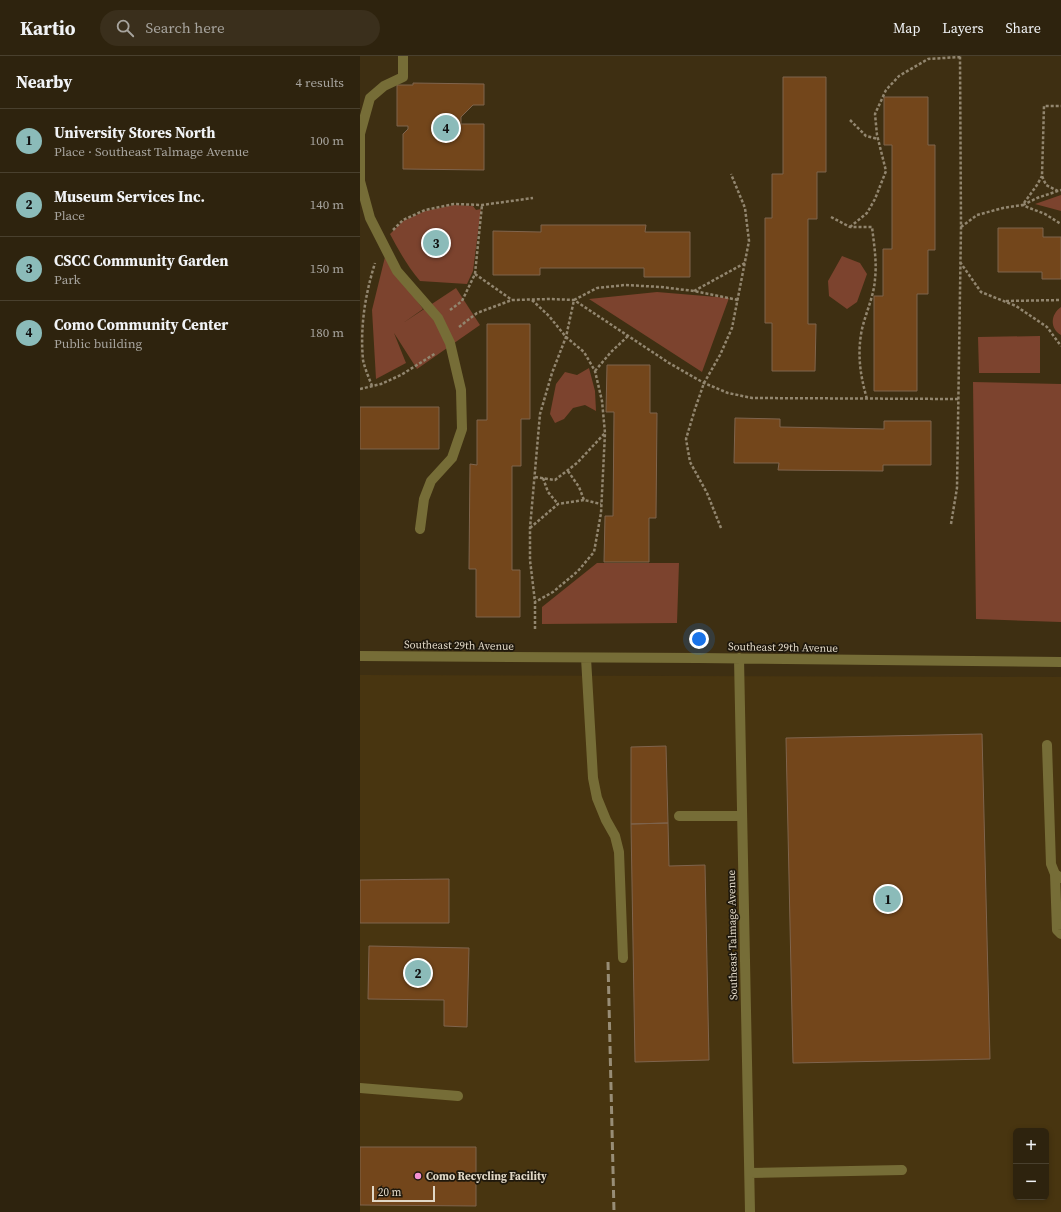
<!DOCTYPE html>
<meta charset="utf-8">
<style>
:root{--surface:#2e230e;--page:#3a2f1c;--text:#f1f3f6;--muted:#a7a49e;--line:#49402e;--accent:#8bbbb9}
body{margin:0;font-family:"Source Serif 4",serif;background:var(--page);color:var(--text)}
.controls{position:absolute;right:12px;bottom:12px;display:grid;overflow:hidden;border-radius:6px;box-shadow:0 2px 6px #0003}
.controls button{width:36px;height:36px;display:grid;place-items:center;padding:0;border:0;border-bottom:1px solid var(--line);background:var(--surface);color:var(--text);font:20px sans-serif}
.scale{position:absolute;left:12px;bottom:10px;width:63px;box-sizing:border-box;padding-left:4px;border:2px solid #e1d8c7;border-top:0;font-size:11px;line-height:14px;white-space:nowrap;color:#e1d8c7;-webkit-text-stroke:3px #1f180c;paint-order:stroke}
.you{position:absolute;left:339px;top:583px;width:14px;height:14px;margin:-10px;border:3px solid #fff;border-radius:50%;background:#1a73e8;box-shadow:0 0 0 6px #1a73e833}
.badge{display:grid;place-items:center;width:26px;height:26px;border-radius:50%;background:var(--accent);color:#111;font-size:13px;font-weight:700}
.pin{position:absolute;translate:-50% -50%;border:2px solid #fff;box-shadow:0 1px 4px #0006}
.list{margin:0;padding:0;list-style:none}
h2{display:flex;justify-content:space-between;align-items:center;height:52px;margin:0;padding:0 16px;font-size:17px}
h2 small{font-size:13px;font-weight:400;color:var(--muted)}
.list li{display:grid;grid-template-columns:26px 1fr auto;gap:12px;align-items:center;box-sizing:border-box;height:64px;padding:0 16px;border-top:1px solid var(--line)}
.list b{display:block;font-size:15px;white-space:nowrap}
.list p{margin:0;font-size:13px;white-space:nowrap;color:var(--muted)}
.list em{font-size:13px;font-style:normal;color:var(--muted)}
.icon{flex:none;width:22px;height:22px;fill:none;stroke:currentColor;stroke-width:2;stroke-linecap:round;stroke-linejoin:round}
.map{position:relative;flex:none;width:701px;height:1156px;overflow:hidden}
header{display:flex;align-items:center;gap:24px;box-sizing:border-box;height:56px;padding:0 20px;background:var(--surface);border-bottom:1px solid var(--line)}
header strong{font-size:19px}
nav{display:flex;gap:22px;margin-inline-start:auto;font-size:14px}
.search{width:280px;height:36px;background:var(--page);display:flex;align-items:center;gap:10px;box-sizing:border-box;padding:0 14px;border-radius:22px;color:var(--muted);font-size:15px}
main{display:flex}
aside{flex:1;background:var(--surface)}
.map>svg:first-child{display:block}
.built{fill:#483510;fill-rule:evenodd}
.green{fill:#7c432e}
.building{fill:#73461b;stroke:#7f644d}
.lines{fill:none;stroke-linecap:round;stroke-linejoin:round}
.path{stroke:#92866f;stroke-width:2.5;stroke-dasharray:3 2;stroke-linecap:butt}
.minor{stroke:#766d37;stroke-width:10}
.rail{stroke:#988d76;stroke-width:3;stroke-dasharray:8 4;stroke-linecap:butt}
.poi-dot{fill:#f591d2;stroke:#1f180c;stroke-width:1.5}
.labels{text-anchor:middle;stroke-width:3.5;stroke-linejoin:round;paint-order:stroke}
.street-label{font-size:11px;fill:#e1d8c7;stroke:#1f180c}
.poi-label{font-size:11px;font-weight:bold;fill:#e1d8c7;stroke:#1f180c;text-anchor:start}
</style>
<header>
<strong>Kartio</strong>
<div class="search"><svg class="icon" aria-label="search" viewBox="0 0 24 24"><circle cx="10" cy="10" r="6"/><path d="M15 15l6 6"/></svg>Search here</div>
<nav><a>Map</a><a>Layers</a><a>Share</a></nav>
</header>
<main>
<aside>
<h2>Nearby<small>4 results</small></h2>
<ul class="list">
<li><span class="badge">1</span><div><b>University Stores North</b><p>Place · Southeast Talmage Avenue</p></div><em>100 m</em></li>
<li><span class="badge">2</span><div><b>Museum Services Inc.</b><p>Place</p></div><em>140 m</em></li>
<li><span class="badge">3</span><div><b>CSCC Community Garden</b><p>Park</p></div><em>150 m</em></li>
<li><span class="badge">4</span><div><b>Como Community Center</b><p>Public building</p></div><em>180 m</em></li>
</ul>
</aside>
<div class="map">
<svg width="701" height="1156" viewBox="0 0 701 1156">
<rect width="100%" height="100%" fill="#3e2f12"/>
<!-- built -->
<path class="built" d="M0 619 701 621V1156H0ZM656 1075H686V1141H656Z"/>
<!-- green -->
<path class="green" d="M701 139V155L675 148Z
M94 149 113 150 116 154 121 153 113 215 107 228 60 225C48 211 39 195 30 178L43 165 65 155Z
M482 200 500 207 507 218 497 246 487 253 469 240 468 225Z
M25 201 63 253 43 267 96 232 120 269 57 313 34 277 46 307 16 323 12 254Z
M297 236 369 242 342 316 229 243Z
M701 251V279C689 272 691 258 701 251Z
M680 280V317H619L618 281Z
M229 312 235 335 236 355 225 349 213 352 204 363 195 367 190 358 196 328 205 316 217 319Z
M613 326 701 328V566L616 563Z
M237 507H319L317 567 182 568V551Z"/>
<!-- building -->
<path class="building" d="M423 21H466V116H457V163H448V268H456L455 315H412V267H405V162H412V118H423Z
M53 27 124 28V49H113L101 61V68H124V114L43 113V78L48 73V70H37V29H53Z
M524 41H568V89H575V194H568V238H557V335H514V240H523V193H532V89H524Z
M181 169H286L285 176H330V221H284V212H180V219H133V175L181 176Z
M638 172H683V181H701V223H682V216H638Z
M127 268H170V363H161V410H152V514H160V561H116V513H109L110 408 117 409V364H127Z
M247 309H290V357H297L296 462H289V506H244L245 460H253L254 356H246Z
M0 351H79V393H0Z
M375 362 420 363V371L524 373V365H571V409H523V415L418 414 419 407H374Z
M622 678 630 1003 433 1007 426 682Z
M306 690 308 767 271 768V691Z
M308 767 309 810 345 809 349 1004 275 1006 271 768Z
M89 823V867H0V824Z
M9 890 109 892 107 971 84 970V944L8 943Z
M0 1091H116V1150L0 1149Z"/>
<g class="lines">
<!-- path -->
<path class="path" d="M490 64 506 80 518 83
M698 135 686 129 682 120 684 50H701
M664 147 677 129 682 120
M663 149 677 142 701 134
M471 161 490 171H512C514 188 517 206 515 223 514 240 506 256 502 273 497 297 500 319 507 343
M490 171 507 157 515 143 526 115 517 79 515 58 526 34 539 20 568 3 600 1
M601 171 617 159 643 152 662 149 685 158 701 168
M33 174 43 164 65 154 94 148 122 149 173 142
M600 206 621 236 656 250 687 271 701 290
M115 218 152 244
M334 235 385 207
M172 244 189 260 206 281 224 296 235 315 242 345 245 377 241 457 234 496 218 515 193 536 175 546
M646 245 701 244
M90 254 102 245 115 218 122 149
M99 271 117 257 152 244 191 243 214 244 309 307 344 327 368 337 392 342 598 343
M235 315 251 296 268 280
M12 330C9 322 5 313 3 304 0 271 5 239 15 207
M0 333 21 328 41 319 76 297
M208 415 219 431 224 444 241 448
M175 421 195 424 217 407 245 377
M183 422 188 436 198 448
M591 468 597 432 601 171 600 0
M170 472 198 448 224 444
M361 472 347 437 330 406 326 383 335 353 344 327 360 299 372 272 389 185 385 152 371 118
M175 573V546L170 504V472L180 358 192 317 206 281 214 244 237 232 265 229 301 231 334 235 378 244"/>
<!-- minor -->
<path class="minor" d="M43 0V21L24 30 10 42 0 78V125L10 162 37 215 78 262 90 287 101 334 102 373 92 402 71 425 64 443 60 473
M0 600 338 602 701 606
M226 602 233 722 237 742 246 764 255 780 259 796 263 902
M379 602 390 1156
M687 689 691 808 695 818 701 822
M319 760H382
M695 818 697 874 701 878
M0 1032 98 1040
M390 1117 542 1114"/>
<!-- rail -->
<path class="rail" d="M248 906 254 1156"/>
</g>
<!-- markers -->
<circle class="poi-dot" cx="58" cy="1120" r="4"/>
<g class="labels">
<!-- street labels -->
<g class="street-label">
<text transform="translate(99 589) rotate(1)" y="4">Southeast 29th Avenue</text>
<text transform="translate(423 591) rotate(1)" y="4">Southeast 29th Avenue</text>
<text transform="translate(372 879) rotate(-91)" y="4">Southeast Talmage Avenue</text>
</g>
<!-- poi labels -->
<g class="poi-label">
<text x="66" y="1124">Como Recycling Facility</text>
</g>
</g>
</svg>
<div class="controls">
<button>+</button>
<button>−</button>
</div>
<div class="scale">20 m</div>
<div class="you"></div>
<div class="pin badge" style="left:528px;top:843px">1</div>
<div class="pin badge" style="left:58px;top:917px">2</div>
<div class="pin badge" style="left:76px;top:187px">3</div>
<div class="pin badge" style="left:86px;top:72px">4</div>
</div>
</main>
